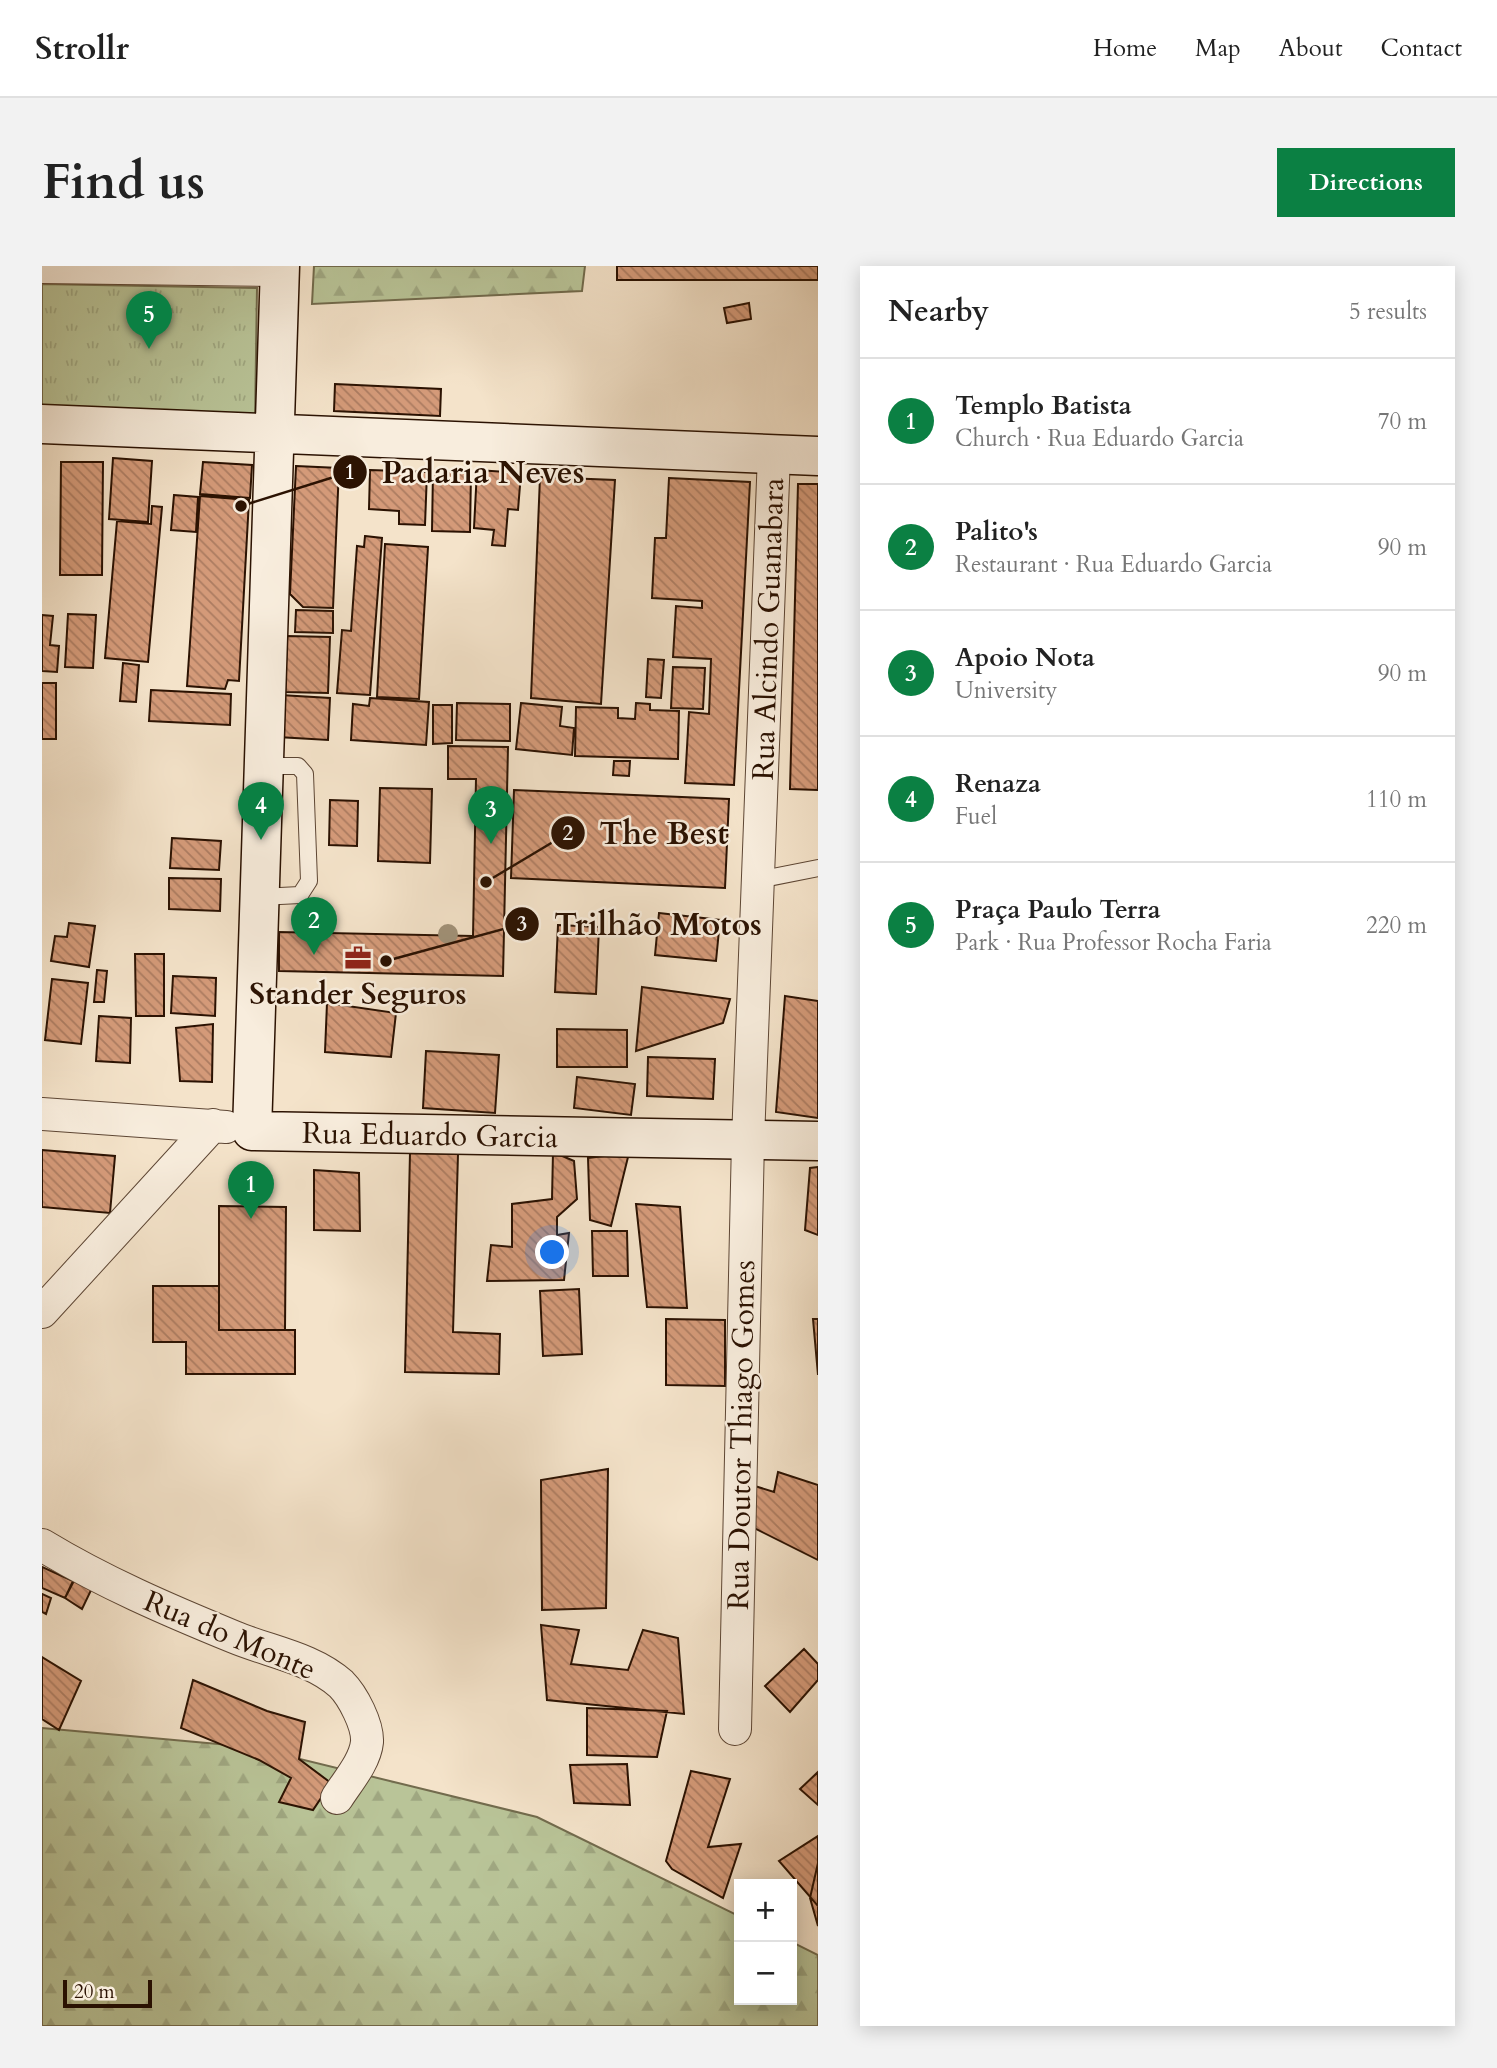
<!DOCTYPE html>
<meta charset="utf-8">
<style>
:root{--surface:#fff;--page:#f2f2f2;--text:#222;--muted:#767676;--line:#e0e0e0;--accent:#0b8043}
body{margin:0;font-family:Cardo,serif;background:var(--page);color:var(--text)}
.controls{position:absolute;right:21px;bottom:21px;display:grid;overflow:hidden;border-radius:0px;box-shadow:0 4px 18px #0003}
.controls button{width:63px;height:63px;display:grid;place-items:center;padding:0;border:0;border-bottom:2px solid var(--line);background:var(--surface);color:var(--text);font:35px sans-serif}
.scale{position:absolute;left:21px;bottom:18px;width:89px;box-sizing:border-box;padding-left:7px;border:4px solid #2b1202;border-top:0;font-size:19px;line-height:24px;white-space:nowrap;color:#2b1202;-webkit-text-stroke:5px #f8eddd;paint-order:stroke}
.you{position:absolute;left:511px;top:987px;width:24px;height:24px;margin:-18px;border:5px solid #fff;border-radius:50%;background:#1a73e8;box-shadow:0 0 0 10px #1a73e833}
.badge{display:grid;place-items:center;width:46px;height:46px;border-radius:50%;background:var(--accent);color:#fff;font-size:23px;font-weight:700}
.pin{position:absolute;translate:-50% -58px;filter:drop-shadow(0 2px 4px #0008)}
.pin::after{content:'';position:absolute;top:37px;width:24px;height:21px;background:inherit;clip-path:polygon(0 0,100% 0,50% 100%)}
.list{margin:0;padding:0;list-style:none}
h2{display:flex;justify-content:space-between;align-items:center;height:91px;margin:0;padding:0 28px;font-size:30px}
h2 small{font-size:23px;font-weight:400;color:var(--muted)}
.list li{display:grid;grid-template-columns:46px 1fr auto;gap:21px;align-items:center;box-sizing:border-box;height:126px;padding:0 28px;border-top:2px solid var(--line)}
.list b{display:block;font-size:26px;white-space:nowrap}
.list p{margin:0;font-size:23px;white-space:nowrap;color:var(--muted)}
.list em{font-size:23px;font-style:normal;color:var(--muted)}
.map{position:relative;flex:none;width:776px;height:1760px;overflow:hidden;border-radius:0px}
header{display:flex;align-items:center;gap:42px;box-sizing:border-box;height:98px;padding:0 35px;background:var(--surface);border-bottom:2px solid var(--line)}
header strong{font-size:33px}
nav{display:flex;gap:38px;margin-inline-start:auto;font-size:24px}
.intro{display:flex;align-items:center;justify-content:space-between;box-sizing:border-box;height:168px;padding:0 42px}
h1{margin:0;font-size:49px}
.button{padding:18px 32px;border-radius:0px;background:var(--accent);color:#fff;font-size:24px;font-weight:700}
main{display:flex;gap:42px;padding:0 42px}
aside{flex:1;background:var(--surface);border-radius:0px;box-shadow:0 4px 18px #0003}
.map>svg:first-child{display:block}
.forest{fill:url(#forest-firs);stroke:#726b4d;stroke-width:2}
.park{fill:url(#park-tufts);stroke:#726b4d;stroke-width:2}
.building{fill:url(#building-back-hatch);stroke:#2b1202;stroke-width:2}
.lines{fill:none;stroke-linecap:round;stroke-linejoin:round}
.lane-casing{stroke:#5d4634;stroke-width:18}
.street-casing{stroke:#5d4634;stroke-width:34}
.secondary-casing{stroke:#2b1202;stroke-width:41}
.lane{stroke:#f8eddd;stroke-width:16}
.street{stroke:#f8eddd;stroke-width:32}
.secondary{stroke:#f8eddd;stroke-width:38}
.tree{fill:#a19279}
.labels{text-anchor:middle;stroke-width:5;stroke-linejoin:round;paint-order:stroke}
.street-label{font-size:30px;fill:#2b1202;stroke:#f8eddd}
.poi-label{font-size:30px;font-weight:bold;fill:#2b1202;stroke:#f8eddd}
.leader{fill:none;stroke:#2b1202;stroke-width:2.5}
.callout-dot{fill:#2b1202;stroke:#f8eddd;stroke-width:2.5}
.mark-label{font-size:21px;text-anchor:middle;font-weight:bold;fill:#fff}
.callout-label{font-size:32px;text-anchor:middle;font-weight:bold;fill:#2b1202;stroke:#f8eddd;stroke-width:5;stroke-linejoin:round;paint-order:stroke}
</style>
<header>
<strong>Strollr</strong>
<nav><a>Home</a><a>Map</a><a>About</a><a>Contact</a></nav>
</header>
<div class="intro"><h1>Find us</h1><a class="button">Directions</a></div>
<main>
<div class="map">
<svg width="776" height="1760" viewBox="0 0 776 1760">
<defs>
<pattern id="forest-firs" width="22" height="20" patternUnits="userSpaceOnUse" patternTransform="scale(1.75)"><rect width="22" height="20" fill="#b9c498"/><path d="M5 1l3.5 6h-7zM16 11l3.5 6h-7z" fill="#9fa781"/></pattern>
<pattern id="park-tufts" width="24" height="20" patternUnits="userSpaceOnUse" patternTransform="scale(1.75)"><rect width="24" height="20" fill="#b9c498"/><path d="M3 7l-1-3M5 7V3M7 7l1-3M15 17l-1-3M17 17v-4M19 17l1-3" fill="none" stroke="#9fa781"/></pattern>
<pattern id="building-back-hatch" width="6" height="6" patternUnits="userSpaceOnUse" patternTransform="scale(1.75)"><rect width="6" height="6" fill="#d49a79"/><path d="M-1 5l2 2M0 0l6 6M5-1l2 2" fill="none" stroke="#ac7c61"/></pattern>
</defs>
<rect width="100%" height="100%" fill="#f4e3ca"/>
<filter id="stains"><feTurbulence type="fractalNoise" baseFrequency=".00286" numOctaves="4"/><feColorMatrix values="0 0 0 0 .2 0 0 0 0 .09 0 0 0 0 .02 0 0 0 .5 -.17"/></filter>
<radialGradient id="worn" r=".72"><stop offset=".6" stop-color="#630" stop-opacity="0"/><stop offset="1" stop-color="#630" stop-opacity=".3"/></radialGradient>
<!-- forest -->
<path class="forest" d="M272 0H543L540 25 270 38Z
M0 1462 209 1481 495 1551 697 1650V1734H750V1676L776 1689V1760H0Z"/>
<!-- park -->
<path class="park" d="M0 18 215 22 213 154 0 145Z"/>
<!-- building -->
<path class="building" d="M575 0H776V14H575Z
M707 37 709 53 685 57 682 42Z
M293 118 399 123 398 150 292 145Z
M71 192 110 195 106 256 67 253Z
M19 196H61L60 309H18Z
M161 196 210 199 208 232 158 228Z
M254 200 297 202 291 342 261 341 248 328Z
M328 204 385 206 383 259 357 258V245L327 243Z
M435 204 479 207 476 244 466 243 463 280 450 279 452 264 432 262Z
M391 205 429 206 428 266 390 265Z
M498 211 573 214 559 438 489 432Z
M627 212 708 216 692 519 643 517 647 446 667 448 669 393 631 391 634 340 660 342V335L610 332 613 272H624Z
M756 218H776V524L748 523Z
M132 229 156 231 154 266 129 264Z
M158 230 207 234 197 415 186 414 183 423 145 420Z
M110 240 120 241 106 396 63 392 75 255 109 258Z
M323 270 340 272 328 429 295 427 300 364 309 365 315 280 322 281Z
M343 278 386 281 377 433 335 431Z
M254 344 291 345V367L253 366Z
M26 348 54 349 51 402 23 401Z
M0 349 11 350 8 379 17 380 15 406 0 405Z
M245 370 288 371 286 427 243 426Z
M606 393 622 394 619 432 604 431Z
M81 397 97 399 94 436 78 435Z
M631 401 663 402 661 443 629 442Z
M0 417H14V473H0Z
M109 424 189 428 188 459 107 455Z
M238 429 288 432 286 474 236 471Z
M328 432 387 436 384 479 309 474 311 438 327 440Z
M415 437 468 438V475L414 474Z
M479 437 520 441 518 460 532 462 530 489 474 483Z
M594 437 608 438V444L637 445 636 493 533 490 534 441 576 442V452L593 453Z
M391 439H410V477L391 478Z
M406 480 466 481 461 710 237 705V666L431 670 434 513H406Z
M572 495H588L587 510 571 509Z
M338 522 390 523 388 597 336 595Z
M472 524 687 533 683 622 469 612Z
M288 534 316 535 315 580 287 579Z
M130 572 179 575 177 604 128 602Z
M127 612 179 613 178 645 127 643Z
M617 647 678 654 674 695 613 689Z
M27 657 53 660 47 701 9 695 13 670 25 671Z
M516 659 557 661 554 728 513 726Z
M93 688H122V750H94Z
M55 704 65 705 62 736H52Z
M131 710 174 712 173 750 129 747Z
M10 713 46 717 39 778 3 774Z
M600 721 688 733 681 757 594 785Z
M743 730 776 735V852L734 846Z
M285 737 354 747 349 791 283 786Z
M57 750 89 752 88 797 54 795Z
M171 758 170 816 138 815 134 762Z
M515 763 585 764V801H515Z
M384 785 457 789 453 847 381 842Z
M606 791 673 793 671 833 605 830Z
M535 811 593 818 589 849 532 842Z
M0 884 73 890 68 947 0 941Z
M511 886 532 895 535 933 515 951V969L527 967 522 1014 445 1015 449 979 470 981V938L510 933Z
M368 887 416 888 411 1066 458 1068 457 1108 363 1106Z
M587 887 569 960 548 954 546 892Z
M776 901V969L763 964 768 902Z
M272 904 317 907 318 965 272 964Z
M594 938 638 941 645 1042 605 1041Z
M177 940 244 941 243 1064H177Z
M550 965H585L586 1010H551Z
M111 1020H177V1064H253V1108H144V1076H111Z
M537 1023 540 1088 501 1090 498 1025Z
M624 1053 683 1054V1120L624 1119Z
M771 1053H776V1109Z
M566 1203 564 1342 500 1344 499 1214Z
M736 1206 776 1219V1294L706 1259 713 1220 732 1226Z
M0 1301 31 1315 23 1332 0 1322Z
M35 1309 52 1318 40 1343 23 1332Z
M0 1328 9 1332 4 1348 0 1346Z
M499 1359 537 1364 529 1398 586 1404 601 1364 636 1372 642 1448 505 1434Z
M762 1383 776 1398V1414L748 1446 723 1420Z
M0 1391 39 1415 17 1464 0 1453Z
M151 1414 225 1445 263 1456 257 1493 289 1517 271 1544 237 1536 249 1512 217 1494 139 1462Z
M545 1442 625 1445 615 1491 545 1489Z
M585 1498 588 1539 532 1537 528 1499Z
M649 1505 688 1513 666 1581 699 1578 681 1632 630 1603 624 1595Z
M776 1506V1539L758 1523Z
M776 1570V1640L737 1595Z
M776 1597V1660L768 1632Z"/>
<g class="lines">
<!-- lane casing -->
<g class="lane-casing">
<path id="lane" d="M716 614 776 602
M218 631 258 629 267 615 263 508 256 500H221"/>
</g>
<!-- street casing -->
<g class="street-casing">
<path id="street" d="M0 1 238 4
M0 848 184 861
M0 1046 171 859
M0 1279C61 1316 126 1344 192 1371 228 1386 270 1392 299 1418 311 1430 326 1459 325 1476 323 1496 305 1516 295 1532
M693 1463 706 874 732 188"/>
</g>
<!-- secondary casing -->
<g class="secondary-casing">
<path id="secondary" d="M238 0 210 865 776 875
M0 158 776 190"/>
</g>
<!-- lane -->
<use href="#lane" class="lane"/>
<!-- street -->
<use href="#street" class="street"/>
<!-- secondary -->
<use href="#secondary" class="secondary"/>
</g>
<!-- trees -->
<circle class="tree" cx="406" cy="668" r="10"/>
<!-- icons -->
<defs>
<g id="office-bare" transform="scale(2.1)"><path d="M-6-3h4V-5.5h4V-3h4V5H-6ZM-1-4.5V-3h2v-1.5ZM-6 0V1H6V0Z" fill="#8f2418" stroke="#f8eddd" stroke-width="2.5" paint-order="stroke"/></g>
</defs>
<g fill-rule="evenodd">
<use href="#office-bare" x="316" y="692"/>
</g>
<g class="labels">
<!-- street labels -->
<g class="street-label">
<text transform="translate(726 363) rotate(-88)" y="10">Rua Alcindo Guanabara</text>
<text transform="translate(388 869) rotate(1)" y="10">Rua Eduardo Garcia</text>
<text transform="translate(699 1169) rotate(-89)" y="10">Rua Doutor Thiago Gomes</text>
<text transform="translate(188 1369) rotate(23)" y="10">Rua do Monte</text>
</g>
<!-- poi labels -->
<g class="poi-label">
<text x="316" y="738">Stander Seguros</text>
</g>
</g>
<!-- callouts -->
<path class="leader" d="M199 240L308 206M444 616L526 567M344 695L480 658"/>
<g class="callout-dot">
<circle cx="199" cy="240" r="7"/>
<circle cx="444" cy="616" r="7"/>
<circle cx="344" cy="695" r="7"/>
<circle cx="308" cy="206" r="18"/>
<circle cx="526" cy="567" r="18"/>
<circle cx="480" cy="658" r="18"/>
</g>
<g class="mark-label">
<text x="308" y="213">1</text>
<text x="526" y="574">2</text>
<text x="480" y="665">3</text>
</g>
<g class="callout-label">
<text x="441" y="217">Padaria Neves</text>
<text x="622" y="578">The Best</text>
<text x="616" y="669">Trilhão Motos</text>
</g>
<rect width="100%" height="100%" filter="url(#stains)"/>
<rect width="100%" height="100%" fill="url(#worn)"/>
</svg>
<div class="controls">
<button>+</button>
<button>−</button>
</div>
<div class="scale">20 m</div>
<div class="you"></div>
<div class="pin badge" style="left:209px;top:953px">1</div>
<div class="pin badge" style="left:272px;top:689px">2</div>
<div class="pin badge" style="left:449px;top:578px">3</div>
<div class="pin badge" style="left:219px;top:574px">4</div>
<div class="pin badge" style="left:107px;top:83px">5</div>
</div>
<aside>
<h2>Nearby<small>5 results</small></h2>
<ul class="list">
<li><span class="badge">1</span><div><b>Templo Batista</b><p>Church · Rua Eduardo Garcia</p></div><em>70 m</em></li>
<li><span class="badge">2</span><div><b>Palito's</b><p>Restaurant · Rua Eduardo Garcia</p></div><em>90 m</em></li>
<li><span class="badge">3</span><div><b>Apoio Nota</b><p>University</p></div><em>90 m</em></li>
<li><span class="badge">4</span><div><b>Renaza</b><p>Fuel</p></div><em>110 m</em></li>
<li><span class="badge">5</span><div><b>Praça Paulo Terra</b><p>Park · Rua Professor Rocha Faria</p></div><em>220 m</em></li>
</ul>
</aside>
</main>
